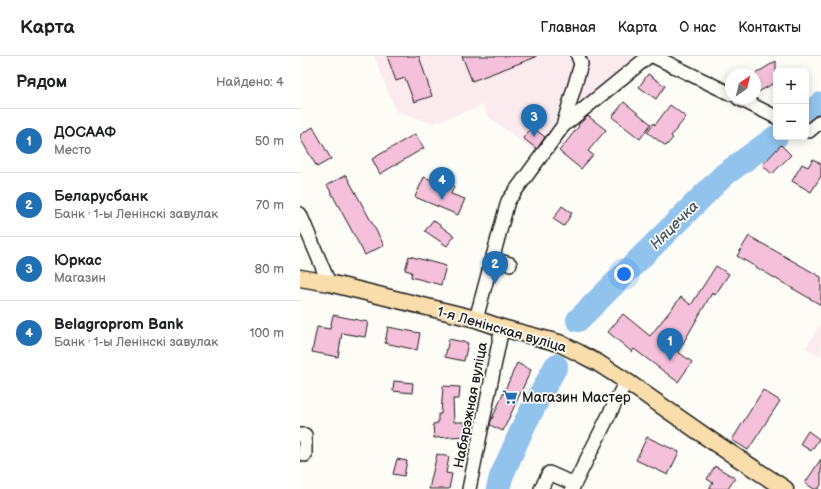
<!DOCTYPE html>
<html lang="ru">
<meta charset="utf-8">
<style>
:root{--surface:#fff;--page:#f2f2f2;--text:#202124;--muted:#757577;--line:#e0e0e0;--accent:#1f6fb2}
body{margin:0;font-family:"Balsamiq Sans",sans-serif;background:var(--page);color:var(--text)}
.controls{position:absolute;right:12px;top:12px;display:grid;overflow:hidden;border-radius:6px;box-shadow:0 2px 10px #0003}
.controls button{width:36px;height:36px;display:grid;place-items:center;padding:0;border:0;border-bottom:1px solid var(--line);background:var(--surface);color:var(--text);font:20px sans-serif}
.compass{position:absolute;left:425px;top:12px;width:36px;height:36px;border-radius:50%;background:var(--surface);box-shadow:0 2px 10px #0003;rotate:35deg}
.you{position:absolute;left:324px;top:218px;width:14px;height:14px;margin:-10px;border:3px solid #fff;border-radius:50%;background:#1a73e8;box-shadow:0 0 0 6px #1a73e833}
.badge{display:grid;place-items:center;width:26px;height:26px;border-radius:50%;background:var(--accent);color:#fff;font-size:13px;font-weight:700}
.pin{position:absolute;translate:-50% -33px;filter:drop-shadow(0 1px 2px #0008)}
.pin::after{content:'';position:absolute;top:21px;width:14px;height:12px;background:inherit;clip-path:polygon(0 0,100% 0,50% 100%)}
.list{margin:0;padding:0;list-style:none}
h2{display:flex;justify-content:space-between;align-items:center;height:52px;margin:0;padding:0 16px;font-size:17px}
h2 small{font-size:13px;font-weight:400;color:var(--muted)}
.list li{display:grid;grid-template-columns:26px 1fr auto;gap:12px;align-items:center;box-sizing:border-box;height:64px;padding:0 16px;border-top:1px solid var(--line)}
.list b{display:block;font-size:15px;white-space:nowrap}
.list p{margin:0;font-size:13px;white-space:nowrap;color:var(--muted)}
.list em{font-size:13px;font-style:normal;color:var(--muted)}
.map{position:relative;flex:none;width:521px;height:433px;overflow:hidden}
header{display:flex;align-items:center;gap:24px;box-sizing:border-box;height:56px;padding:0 20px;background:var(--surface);border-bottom:1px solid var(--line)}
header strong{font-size:19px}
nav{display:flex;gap:22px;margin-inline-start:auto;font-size:14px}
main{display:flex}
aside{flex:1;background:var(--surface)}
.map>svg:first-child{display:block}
.built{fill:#fbeaee}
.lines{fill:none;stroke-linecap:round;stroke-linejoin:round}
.river{stroke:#91c3ed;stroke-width:24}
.building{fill:#f5c0da;stroke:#1c1c1c}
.minor-casing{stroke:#1c1c1c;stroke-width:16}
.major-casing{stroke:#1c1c1c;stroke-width:19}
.minor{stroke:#fdfcf7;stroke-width:13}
.major{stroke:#f9deab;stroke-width:16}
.labels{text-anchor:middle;stroke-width:3.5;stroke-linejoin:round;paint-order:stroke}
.street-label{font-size:14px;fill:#1c1c1c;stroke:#fdfcf7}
.poi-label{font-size:14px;fill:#1c1c1c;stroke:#fdfcf7;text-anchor:start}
.water-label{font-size:15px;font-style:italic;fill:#455665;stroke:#fdfcf7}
</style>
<header>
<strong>Карта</strong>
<nav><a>Главная</a><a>Карта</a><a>О нас</a><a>Контакты</a></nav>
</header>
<main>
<aside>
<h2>Рядом<small>Найдено: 4</small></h2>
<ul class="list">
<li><span class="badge">1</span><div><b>ДОСААФ</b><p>Место</p></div><em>50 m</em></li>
<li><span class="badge">2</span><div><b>Беларусбанк</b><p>Банк · 1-ы Ленінскі завулак</p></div><em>70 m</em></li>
<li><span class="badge">3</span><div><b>Юркас</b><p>Магазин</p></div><em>80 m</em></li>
<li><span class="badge">4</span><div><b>Belagroprom Bank</b><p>Банк · 1-ы Ленінскі завулак</p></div><em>100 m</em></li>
</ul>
</aside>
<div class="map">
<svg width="521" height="433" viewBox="0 0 521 433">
<rect width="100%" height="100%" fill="#fdfcf7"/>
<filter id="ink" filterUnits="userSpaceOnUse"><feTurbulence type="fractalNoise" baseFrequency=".025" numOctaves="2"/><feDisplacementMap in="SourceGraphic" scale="8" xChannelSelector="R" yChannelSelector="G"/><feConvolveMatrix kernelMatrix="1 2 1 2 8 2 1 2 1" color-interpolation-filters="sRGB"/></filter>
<g filter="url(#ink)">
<!-- built -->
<path class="built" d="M74 0H335L283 44 263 40 252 75 236 96 188 60 183 49 134 67 96 55Z
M521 267V301L506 292Z"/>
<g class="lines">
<!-- river -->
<path class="river" d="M506 59 521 48
M278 264 424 119 476 81
M198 433 201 421 225 367 256 310"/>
</g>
<!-- building -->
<path class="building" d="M87 0H119L132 40 114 46 105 22 96 25Z
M162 0H236V1L172 25Z
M476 5V26L455 38V18Z
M348 18 365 30 356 43 339 31Z
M324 46 351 68 340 83 312 61Z
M370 49 386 61 371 80 373 82 366 90 347 76 354 67 355 69Z
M288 60 306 74 288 95 293 99 281 113 259 95 279 70 278 69Z
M13 71 31 103 17 111 0 82V79Z
M232 71 245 81 237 93 223 82Z
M115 78 124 92 80 118 72 103Z
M481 89 491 99 472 118 462 109Z
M513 103 521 108V120L511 136 492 125 502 108 508 111Z
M46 119 84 189 65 199 27 129Z
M124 121 140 127 144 125H147L151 126 154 130 151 138 165 143 158 159 115 141Z
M262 150 272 157 264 170 253 163Z
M133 164 154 180 147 190 125 175Z
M449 180 521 221V249L437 200Z
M109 200 146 210 141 229 111 221 112 216 105 214Z
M416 210 429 218 415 239 412 237 378 296 392 306 378 326 334 293 332 296 308 276 323 258 350 280 381 241 391 249Z
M33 259 68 266 65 281 42 277 38 301 12 296 17 271 30 273Z
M88 271 120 277 117 294 85 287Z
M149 283 168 287 164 305 145 301Z
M217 307 231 314 203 375 190 369 191 365Z
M94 325 113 327 112 337 93 335Z
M143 330 160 331 159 343H153L154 366H165L166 380 134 382 133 368 138 367V358H141Z
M463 334 480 345 448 394 432 384Z
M508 375 519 383 511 395 500 388Z
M347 381 379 396 368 419 336 404Z
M137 398 149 401 146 417 152 418 149 433H129Z
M97 403 107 405 104 420 93 418Z
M521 403V429L518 433H514L505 427Z
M415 410 435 422 428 433H409L413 427 407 423Z"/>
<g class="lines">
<!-- minor casing -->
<g class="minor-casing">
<path id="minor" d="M353 0 431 38
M438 42 476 61
M263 70 281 8 278 0
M509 75 521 65
M0 158 29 227
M193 203 210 208
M176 263 208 145 263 70 349 0
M0 379H5V399
M169 433 202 272
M241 433 249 417 274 428
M272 433 326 325"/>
</g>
<!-- major casing -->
<g class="major-casing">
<path id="major" d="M0 222 29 227 176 263 202 272 259 287 277 296 298 307 326 325 415 387 485 433"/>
</g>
<!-- minor -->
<use href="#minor" class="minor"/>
<!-- major -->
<use href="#major" class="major"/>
</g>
</g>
<!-- icons -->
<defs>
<g id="supermarket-bare" transform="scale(1.2)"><path d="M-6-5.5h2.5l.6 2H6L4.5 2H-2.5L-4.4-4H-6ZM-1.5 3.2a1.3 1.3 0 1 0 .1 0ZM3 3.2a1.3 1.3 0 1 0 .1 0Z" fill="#1f6fb2" stroke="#fdfcf7" stroke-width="2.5" paint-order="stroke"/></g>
</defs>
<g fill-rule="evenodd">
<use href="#supermarket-bare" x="210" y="341"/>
</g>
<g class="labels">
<!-- street labels -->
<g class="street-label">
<text transform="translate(202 273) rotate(16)" y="5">1-я Ленінская вуліца</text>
<text transform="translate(170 349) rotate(-79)" y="5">Набярэжная вуліца</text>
</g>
<!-- poi labels -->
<g class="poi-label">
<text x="222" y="346">Магазин Мастер</text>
</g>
<!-- water labels -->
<g class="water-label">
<text transform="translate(374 169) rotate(-45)" y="5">Няцечка</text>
</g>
</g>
</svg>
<div class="controls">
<button>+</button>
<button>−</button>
</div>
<svg class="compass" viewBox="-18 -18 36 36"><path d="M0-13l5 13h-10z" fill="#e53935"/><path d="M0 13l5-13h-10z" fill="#757577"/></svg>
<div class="you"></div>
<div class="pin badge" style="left:370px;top:305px">1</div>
<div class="pin badge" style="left:195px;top:228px">2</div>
<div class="pin badge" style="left:234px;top:81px">3</div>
<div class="pin badge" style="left:142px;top:144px">4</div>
</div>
</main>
